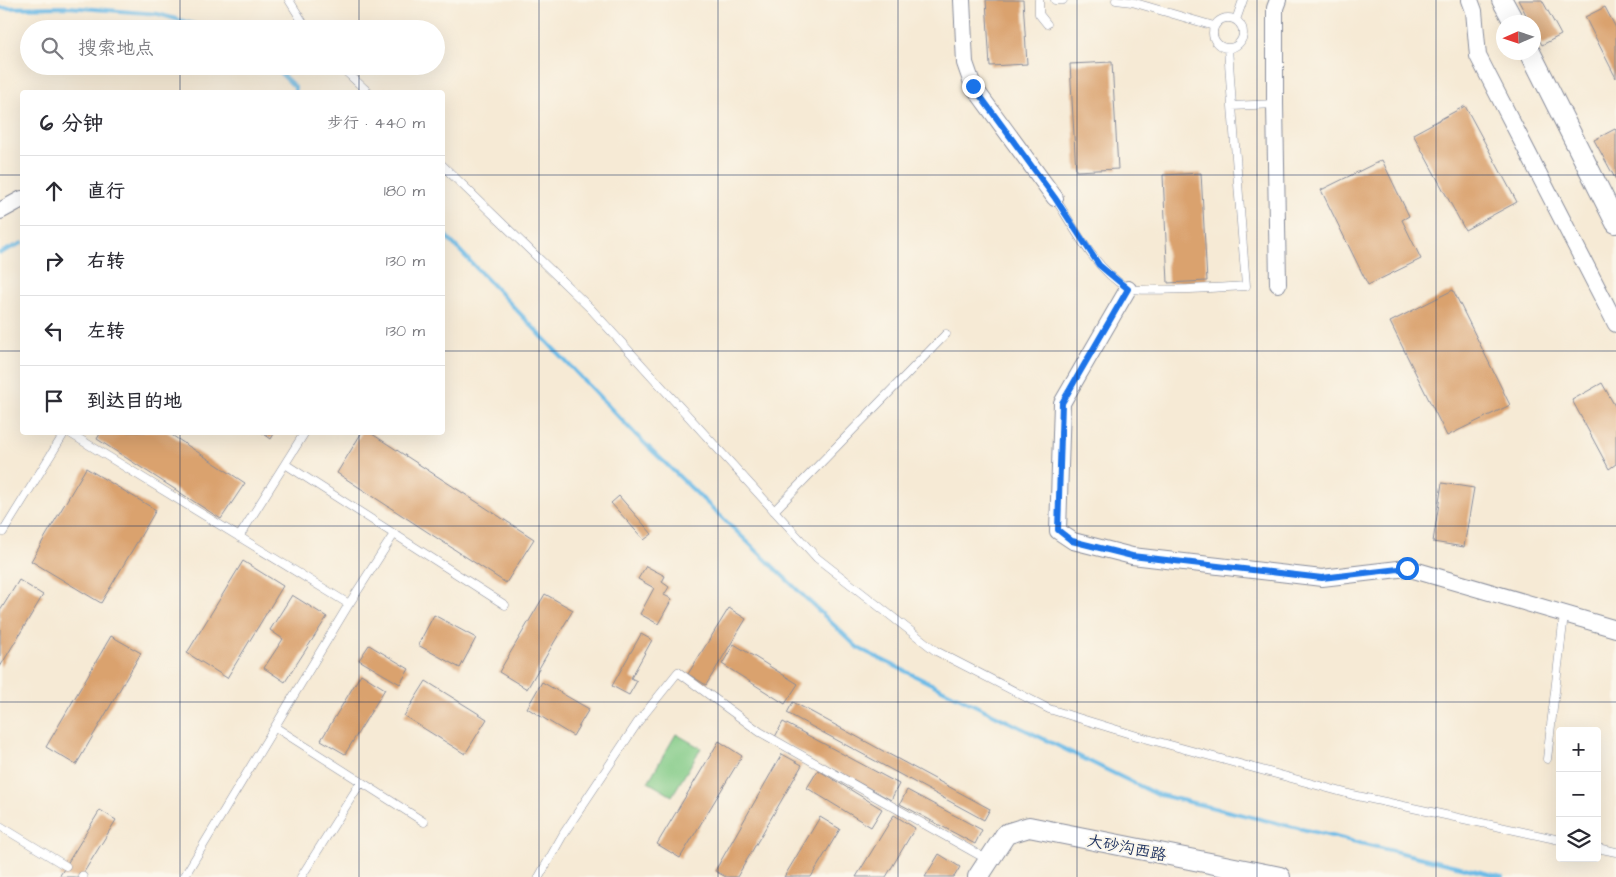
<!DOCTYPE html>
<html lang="zh">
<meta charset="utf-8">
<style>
:root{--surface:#fff;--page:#f7f7f7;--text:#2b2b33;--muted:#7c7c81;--line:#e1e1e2}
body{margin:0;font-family:"Architects Daughter","LXGW WenKai TC",sans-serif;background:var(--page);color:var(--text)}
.controls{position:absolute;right:15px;bottom:15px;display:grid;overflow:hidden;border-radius:5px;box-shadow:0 5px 20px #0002}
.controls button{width:45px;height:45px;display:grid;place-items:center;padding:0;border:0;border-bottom:1px solid var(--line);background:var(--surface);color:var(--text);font:25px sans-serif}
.compass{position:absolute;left:1496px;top:15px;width:45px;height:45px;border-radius:50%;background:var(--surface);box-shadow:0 5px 20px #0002;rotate:267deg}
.stop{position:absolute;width:15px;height:15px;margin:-11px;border:4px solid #1a73e8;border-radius:50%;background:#fff}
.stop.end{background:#1a73e8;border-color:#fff;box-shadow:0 1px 5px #0008}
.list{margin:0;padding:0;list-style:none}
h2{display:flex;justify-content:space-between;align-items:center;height:65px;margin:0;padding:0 20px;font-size:21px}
h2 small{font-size:16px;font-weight:400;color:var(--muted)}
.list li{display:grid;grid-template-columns:32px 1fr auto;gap:15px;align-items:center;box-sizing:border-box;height:70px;padding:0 20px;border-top:1px solid var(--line)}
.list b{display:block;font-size:19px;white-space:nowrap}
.list em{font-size:16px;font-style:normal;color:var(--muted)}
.icon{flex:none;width:28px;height:28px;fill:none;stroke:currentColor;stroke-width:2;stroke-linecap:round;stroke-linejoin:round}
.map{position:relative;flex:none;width:1616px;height:877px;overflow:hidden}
.search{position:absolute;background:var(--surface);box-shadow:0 5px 20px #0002;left:20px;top:20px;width:425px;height:55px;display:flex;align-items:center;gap:12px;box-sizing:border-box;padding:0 18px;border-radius:28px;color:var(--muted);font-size:19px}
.panel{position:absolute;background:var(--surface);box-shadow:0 5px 20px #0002;left:20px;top:90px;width:425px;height:345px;border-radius:5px}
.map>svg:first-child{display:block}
.green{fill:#82ca86;stroke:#4e7c72}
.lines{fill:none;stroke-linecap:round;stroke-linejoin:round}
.stream{stroke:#6dbbe7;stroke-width:4}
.building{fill:#daa26e}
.service-casing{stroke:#888c9a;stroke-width:9}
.minor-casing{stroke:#888c9a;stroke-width:18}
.tertiary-casing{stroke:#888c9a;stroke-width:22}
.service{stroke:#fff;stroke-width:8}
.minor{stroke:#fff;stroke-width:16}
.tertiary{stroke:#fff;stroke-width:20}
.route{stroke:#1a73e8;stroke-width:6}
.grid{fill:none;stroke:#1b2f5e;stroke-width:1;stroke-opacity:0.55}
.labels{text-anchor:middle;stroke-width:4;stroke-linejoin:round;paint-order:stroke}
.street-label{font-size:16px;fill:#1b2f5e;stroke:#fbf7ec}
</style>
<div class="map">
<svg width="1616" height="877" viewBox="0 0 1616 877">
<rect width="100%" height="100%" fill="#fbf7ec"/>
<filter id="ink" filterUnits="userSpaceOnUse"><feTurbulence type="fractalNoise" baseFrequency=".02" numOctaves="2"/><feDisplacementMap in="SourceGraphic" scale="10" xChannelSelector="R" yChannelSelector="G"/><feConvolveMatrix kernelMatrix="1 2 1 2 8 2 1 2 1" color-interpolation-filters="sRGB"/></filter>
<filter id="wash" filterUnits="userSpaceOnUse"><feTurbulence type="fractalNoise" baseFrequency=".0096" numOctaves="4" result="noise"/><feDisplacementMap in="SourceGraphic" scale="20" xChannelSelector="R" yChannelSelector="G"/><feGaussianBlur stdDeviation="1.12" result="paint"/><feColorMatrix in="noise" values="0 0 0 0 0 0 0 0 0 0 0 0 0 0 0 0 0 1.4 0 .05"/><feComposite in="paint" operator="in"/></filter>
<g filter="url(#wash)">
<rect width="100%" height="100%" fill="#f6ead5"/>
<!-- green -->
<path class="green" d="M676 734 701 748 672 796 648 782Z"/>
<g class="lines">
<!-- stream -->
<path class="stream" d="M0 8 68 7 158 14 211 29
M273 66 295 87V92
M442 232 637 436 858 648 1156 794 1502 877
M0 253 22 243"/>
</g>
<g id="blocks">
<!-- building -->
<path class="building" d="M986 0H1023L1027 64 990 66Z
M1518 0H1542L1561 35 1542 45 1534 29V22H1530Z
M1605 7 1616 28V78L1585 17Z
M1112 62 1118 169 1076 171 1070 64Z
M1465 106 1517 202 1465 230 1413 134Z
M1615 129 1616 130V180L1594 140Z
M1382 160 1409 216 1402 220 1421 259 1368 285 1321 190Z
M1201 173 1207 281 1168 283 1163 175Z
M1453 290 1510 405 1447 436 1390 322Z
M1602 383 1616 408V464L1609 469 1572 400Z
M101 432H167L245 483 221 519 97 439Z
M261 432H275L271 439Z
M362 432H369L534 539 506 583 337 473Z
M86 468 156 510 101 603 31 561Z
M1442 483 1474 488 1464 547 1433 542Z
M619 496 652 534 644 540 611 503Z
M243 561 283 586 227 678 187 653Z
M646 566 665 576 662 582 669 587 664 595 672 599 658 624 640 614 654 588 638 579Z
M19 580 43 595 0 667V611Z
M545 594 573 610 527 689 499 672Z
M292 595 327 617 285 682 264 668 283 639 270 630Z
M729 608 746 619 706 685 688 674Z
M434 615 476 638 460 668 418 645Z
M641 634 652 640 631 678 637 681 629 695 612 686Z
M111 636 141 653 76 765 46 747Z
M734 644 798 684 785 704 722 664Z
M369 645 409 669 400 684 359 660Z
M361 674 385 689 345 754 321 740Z
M426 681 487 719 465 754 404 716Z
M542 682 589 709 573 736 527 708Z
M793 702 990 809 984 820 787 713Z
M783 722 899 784 891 800 775 737Z
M719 741 742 756 680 858 657 844Z
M782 754 802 765 737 877H726L715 871Z
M818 770 882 809 871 827 807 788Z
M907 790 982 830 975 844 900 804Z
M100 810 116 820 81 877H59Z
M894 815 915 828 886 877H856Z
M820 817 840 829 811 877H784Z
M939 854 960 867 954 877H925Z"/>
</g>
</g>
<g filter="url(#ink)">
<use href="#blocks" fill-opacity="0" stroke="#888c9a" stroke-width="1"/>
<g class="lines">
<!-- service casing -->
<g class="service-casing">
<path id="service" d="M289 0 307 29
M1039 0V14L1047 24
M1055 0H1063
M1116 0 1132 2 1214 26
M1213 33a15 15 0 1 1 30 0a15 15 0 1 1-30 0Z
M1236 20 1243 0
M1228 48 1232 106
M340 66 368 92
M442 165 591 309 817 558 936 651 1049 709 1137 736 1353 795 1560 840
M1055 198C1075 229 1094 268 1127 288 1136 293 1229 287 1246 286L1232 106 1275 104
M68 432 349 604 184 877
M285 464 505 605
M774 511 946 334
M0 530 3 532 65 432
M239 537 305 432
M349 604 394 534
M275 727 424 822
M1547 759 1564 615
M0 826 66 866
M1597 848 1616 852
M82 876 83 877
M301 877 361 782
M539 877 564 833 638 722 678 672 760 732 988 860"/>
</g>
<!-- minor casing -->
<g class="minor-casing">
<path id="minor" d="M962 0 965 63 973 86 1055 198
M1278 0 1275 8V104L1278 284
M1470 0 1474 11 1478 56 1616 324
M0 211 22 199
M1128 289 1062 403 1058 531 1073 541 1132 556 1322 578 1407 568 1616 629"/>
</g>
<!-- tertiary casing -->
<g class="tertiary-casing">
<path id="tertiary" d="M1502 0 1514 22
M1530 52 1616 223
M978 877 1006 834 1029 827 1280 877"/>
</g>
<!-- service -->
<use href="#service" class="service"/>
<!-- minor -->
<use href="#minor" class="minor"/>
<!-- tertiary -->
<use href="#tertiary" class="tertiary"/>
</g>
</g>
<g class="lines" filter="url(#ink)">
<!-- route -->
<path class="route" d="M973 86 1055 198 1099 265 1128 289 1062 403 1058 530 1072 541 1132 556 1322 578 1407 568"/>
</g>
<!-- grid -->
<path class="grid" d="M180 0V29M359 0V29M539 0V877M718 0V877M898 0V877M1077 0V877M1257 0V877M1436 0V877M180 66V92M359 66V92M0 175H22M442 175H1616M0 351H22M442 351H1616M180 432V877M359 432V877M0 526H1616M0 702H1616"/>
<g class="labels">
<!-- street labels -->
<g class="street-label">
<text transform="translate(1127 847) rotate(11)" y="6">大砂沟西路</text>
</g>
</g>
</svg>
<div class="controls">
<button>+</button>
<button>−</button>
<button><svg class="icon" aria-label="layers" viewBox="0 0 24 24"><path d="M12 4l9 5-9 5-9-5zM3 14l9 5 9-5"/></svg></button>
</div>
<svg class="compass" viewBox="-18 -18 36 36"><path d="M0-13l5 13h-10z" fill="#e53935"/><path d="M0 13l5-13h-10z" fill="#7c7c81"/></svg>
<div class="stop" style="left:1407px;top:568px"></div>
<div class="stop end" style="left:973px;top:86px"></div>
<div class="search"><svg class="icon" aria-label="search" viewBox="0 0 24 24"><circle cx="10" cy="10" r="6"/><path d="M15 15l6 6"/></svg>搜索地点</div>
<section class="panel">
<h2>6 分钟<small>步行 · 440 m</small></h2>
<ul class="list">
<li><svg class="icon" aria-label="ahead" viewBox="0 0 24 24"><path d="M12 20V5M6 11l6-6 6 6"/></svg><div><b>直行</b></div><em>180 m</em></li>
<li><svg class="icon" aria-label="right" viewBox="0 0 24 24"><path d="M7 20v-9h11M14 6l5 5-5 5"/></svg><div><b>右转</b></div><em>130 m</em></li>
<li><svg class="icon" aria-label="left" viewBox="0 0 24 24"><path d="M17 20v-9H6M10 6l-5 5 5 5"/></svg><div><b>左转</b></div><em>130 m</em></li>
<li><svg class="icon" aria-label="arrive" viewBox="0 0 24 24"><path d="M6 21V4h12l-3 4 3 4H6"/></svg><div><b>到达目的地</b></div></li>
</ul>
</section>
</div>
